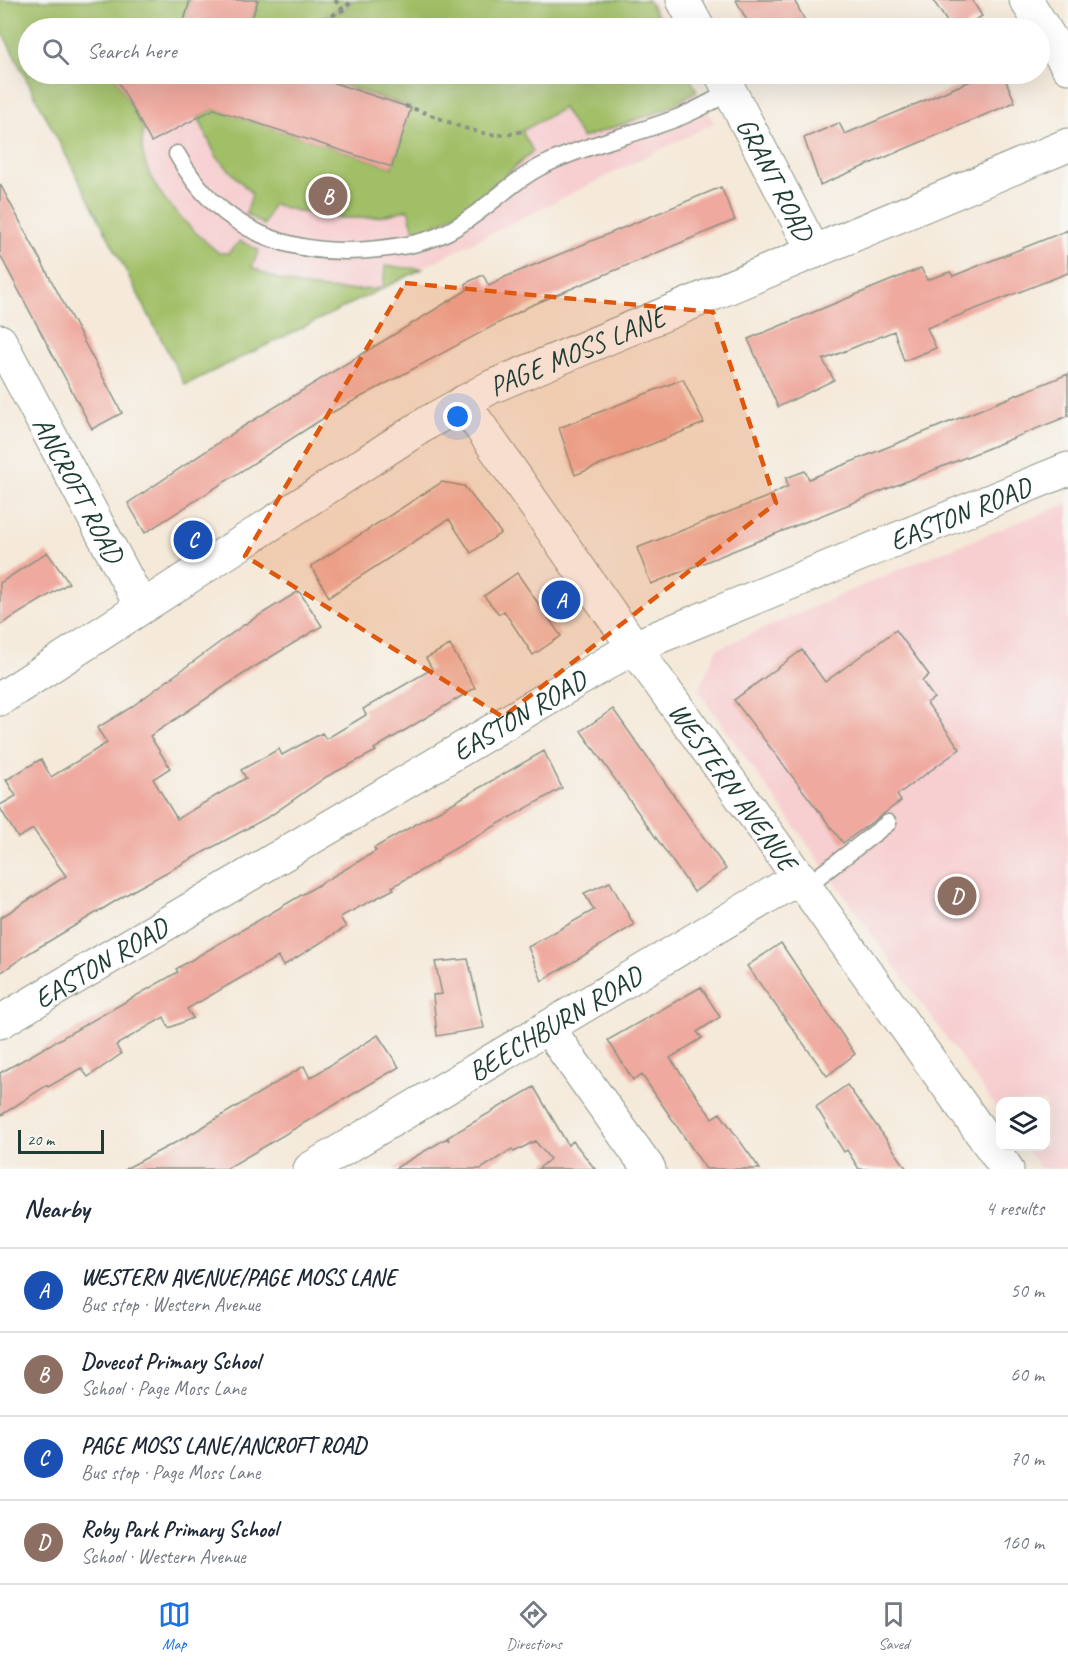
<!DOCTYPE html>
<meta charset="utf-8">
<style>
:root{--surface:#fff;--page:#f6f6f7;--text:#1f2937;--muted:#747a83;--line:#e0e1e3;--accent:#1a73e8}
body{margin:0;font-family:Caveat,sans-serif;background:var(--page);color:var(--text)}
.controls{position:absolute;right:18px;bottom:18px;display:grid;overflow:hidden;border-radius:12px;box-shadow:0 6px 24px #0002}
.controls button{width:54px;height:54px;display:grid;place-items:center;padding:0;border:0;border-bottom:2px solid var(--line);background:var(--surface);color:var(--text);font:30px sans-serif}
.scale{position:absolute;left:18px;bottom:15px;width:86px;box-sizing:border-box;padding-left:6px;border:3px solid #1f3d34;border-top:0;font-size:16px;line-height:21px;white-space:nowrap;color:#1f3d34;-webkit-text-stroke:4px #f6f6f2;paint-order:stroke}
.you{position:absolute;left:458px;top:417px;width:21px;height:21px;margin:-15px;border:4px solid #fff;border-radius:50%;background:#1a73e8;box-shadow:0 0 0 9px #1a73e833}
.badge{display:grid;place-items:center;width:39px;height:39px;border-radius:50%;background:var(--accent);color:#fff;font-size:20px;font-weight:700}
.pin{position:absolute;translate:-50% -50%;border:3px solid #fff;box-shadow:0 2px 6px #0006}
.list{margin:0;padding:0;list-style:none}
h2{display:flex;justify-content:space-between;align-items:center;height:78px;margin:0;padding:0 24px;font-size:26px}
h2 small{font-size:20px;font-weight:400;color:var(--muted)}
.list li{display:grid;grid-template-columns:39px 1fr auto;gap:18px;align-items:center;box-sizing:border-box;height:84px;padding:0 24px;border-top:2px solid var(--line)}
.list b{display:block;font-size:22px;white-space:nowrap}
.list p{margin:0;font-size:20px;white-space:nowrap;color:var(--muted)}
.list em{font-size:20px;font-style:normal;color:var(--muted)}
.icon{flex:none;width:33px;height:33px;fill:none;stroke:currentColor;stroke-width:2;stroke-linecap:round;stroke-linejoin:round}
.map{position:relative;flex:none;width:1068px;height:1169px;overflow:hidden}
.search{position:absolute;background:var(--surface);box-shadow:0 6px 24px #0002;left:18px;right:18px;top:18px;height:66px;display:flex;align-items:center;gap:15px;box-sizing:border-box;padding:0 21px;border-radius:33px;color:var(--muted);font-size:22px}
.sheet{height:414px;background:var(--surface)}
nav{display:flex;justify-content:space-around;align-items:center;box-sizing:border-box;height:84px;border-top:2px solid var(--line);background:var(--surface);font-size:16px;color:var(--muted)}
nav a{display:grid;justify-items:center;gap:3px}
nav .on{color:var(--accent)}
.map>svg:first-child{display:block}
.built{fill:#f7cfd1}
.green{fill:#a0bf66;stroke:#607e4d;stroke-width:1.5}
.building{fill:#efa99e}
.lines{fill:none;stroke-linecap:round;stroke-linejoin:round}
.service-casing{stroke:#8a9386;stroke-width:19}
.minor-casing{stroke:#8a9386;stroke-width:35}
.tertiary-casing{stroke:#8a9386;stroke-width:35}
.path{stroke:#8a9386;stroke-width:4;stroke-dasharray:4.5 4.5;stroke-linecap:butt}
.service{stroke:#fff;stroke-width:16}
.minor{stroke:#fff;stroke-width:33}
.tertiary{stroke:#fff;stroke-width:33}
.marked{fill:#de580e;fill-opacity:0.2;stroke:#de580e;stroke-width:4.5;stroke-dasharray:12 8;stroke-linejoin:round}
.labels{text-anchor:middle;stroke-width:4.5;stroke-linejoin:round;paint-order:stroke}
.street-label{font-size:28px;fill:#1f3d34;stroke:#f6f6f2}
</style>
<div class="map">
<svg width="1068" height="1169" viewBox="0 0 1068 1169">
<rect width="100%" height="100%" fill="#f6f6f2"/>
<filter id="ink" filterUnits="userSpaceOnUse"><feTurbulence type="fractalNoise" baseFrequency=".0167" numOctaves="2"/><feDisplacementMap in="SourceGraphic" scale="12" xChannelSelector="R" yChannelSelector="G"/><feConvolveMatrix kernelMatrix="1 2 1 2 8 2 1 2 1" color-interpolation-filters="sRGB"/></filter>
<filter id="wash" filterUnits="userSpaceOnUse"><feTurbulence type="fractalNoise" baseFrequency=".008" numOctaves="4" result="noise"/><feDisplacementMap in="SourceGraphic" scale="24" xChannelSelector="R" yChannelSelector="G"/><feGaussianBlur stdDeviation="1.35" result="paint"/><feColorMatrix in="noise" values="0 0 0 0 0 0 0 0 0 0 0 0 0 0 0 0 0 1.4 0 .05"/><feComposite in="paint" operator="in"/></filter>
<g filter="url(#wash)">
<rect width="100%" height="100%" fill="#f5e9d9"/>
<!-- built -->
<path class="built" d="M0 0H652L666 28H28V74H688L714 123 185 385 0 28Z
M1068 503V1169H1041L1025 1147 1046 1146V1102H1000V1113L698 691 717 649 912 564Z"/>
<!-- green -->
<path class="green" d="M0 0H190L182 28H28V74H114L144 130C131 176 187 226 219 253H228L240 241 259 250 252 267C291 290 338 293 383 288L385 266 422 269 185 385 0 28Z
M258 0H350C324 24 292 28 257 28L251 22Z
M353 0H648L664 28H308L343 10Z
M307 74H688L697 91 664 110 582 138 563 108 522 131 533 151C496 184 462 216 415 235L408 209C364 225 316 218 273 204L264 225 246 214 252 194 216 156 198 117 214 109 392 167 411 107Z"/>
<g id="blocks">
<!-- building -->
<path class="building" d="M190 0H258L249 28H182Z
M736 0H794L809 28H751Z
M933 0H972L982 16 962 28H951Z
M114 74H307L411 108 392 167 214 109 151 142Z
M987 74H1003L1015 102 820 185 804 138 839 123 845 134Z
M0 184 122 413 92 429 0 255Z
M721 187 735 220 530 306 333 412 145 533 128 503 244 426 467 290 466 283 483 275 489 286 505 277Z
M1068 230V273L927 328 936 348 904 361 894 331 823 360 834 380 778 407 748 339 921 268 927 280 950 272 953 276Z
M1068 374V416L651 584 637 548 767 497 788 486 786 478 805 471 809 479Z
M683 379 704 423 575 475 559 428Z
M442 482 464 486 501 533 471 553 449 519 329 597 311 566Z
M47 552 69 583 0 625V583Z
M517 573 561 636 533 655 504 611 499 614 484 596Z
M299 591 322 626 251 669 150 736 170 768 153 779 177 819 246 778 241 770 279 749 282 755 322 733 326 739 366 715 363 709 432 669 426 658 450 645 475 688 374 749 376 751 326 777 270 816 134 890 31 952 0 973V918L66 876 33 829 18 838 0 808V805L16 796 6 780 41 759 51 777 107 743 97 728 130 708 242 626Z
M896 630 929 675 922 681 934 698 927 703 960 749 897 795 901 801 843 843 734 700 802 650 825 682Z
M613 709 726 869 694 892 581 731Z
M544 751 562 788 440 857 441 859 392 887 394 889 340 917 346 927 283 966 278 957 256 969 187 1009 193 1018 169 1028 164 1017 116 1045 121 1054 88 1077 81 1068 48 1087 47 1085 0 1116V1073L178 972 176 969 376 851 374 848Z
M610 882 634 925 542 981 528 947 594 910 584 893Z
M781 943 855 1054 827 1076 747 966Z
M468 959 484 1028 437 1036 433 995 442 994 435 962Z
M701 987 720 1017 697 1032 702 1038 670 1058 712 1118 720 1113 760 1169H706L642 1075 633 1080 608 1040Z
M378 1035 399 1067 226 1169H125L186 1137 304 1066 310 1078Z
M847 1085 884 1136 907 1169H859L847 1150 844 1152 816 1107Z
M534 1087 568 1145 573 1141 595 1169H538L550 1159 535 1141 514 1152 512 1149 481 1169H394L447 1138 449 1141 448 1137Z"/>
</g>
</g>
<g filter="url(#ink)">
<use href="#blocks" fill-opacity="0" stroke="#8a9386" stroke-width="1.5"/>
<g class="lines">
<!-- service casing -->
<g class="service-casing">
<path id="service" d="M177 154C219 232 294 259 379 249 405 246 426 243 449 231 484 213 510 181 546 164 590 143 638 134 682 116 699 109 715 100 731 91
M806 886 888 823"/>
</g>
<!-- minor casing -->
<g class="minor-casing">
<g id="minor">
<path d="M683 0 698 28"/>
<path d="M1026 0 1068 67"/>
<path id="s1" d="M721 74 814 252"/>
<path id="s2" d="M0 341 141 606"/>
<path id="s3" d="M0 1022 634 647 1068 469"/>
<path d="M548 1028 649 1169"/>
<path id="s4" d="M310 1169 800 877"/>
</g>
</g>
<!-- tertiary casing -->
<g class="tertiary-casing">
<g id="tertiary">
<path id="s5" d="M463 402 634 647 1007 1169"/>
<path id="s6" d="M0 699 427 423 491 387 1068 145"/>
</g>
</g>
<!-- path -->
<path class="path" d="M335 0 343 10
M308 28 343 10 353 0
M405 106C442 116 484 145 522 131"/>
<!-- service -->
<use href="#service" class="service"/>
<!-- minor -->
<use href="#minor" class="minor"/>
<!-- tertiary -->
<use href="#tertiary" class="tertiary"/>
</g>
</g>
<!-- marked area -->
<path class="marked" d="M405 283 713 312 776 503 503 717 245 556Z"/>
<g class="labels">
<!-- street labels -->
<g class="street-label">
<text dy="10" stroke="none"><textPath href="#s1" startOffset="118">GRANT ROAD</textPath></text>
<text dy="10" stroke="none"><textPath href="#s6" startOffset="675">PAGE MOSS LANE</textPath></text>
<text dy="10" stroke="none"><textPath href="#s2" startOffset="168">ANCROFT ROAD</textPath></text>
<text dy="10" stroke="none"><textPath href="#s3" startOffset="1089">EASTON ROAD</textPath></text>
<text dy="10" stroke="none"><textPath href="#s3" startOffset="603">EASTON ROAD</textPath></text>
<text dy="10" stroke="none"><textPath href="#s5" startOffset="470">WESTERN AVENUE</textPath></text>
<text dy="10" stroke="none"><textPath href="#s3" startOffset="117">EASTON ROAD</textPath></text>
<text dy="10" stroke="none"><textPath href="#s4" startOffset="285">BEECHBURN ROAD</textPath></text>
</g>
</g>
</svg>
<div class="controls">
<button><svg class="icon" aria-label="layers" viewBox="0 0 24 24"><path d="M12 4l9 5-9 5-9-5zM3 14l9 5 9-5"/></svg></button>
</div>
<div class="scale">20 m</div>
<div class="you"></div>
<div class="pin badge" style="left:561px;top:600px;background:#1a4fb4">A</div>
<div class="pin badge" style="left:328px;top:196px;background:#8d6e63">B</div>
<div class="pin badge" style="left:193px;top:540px;background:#1a4fb4">C</div>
<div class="pin badge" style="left:957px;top:896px;background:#8d6e63">D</div>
<div class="search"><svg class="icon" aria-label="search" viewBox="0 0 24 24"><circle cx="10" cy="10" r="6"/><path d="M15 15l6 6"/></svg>Search here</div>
</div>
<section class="sheet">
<h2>Nearby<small>4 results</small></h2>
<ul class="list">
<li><span class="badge" style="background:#1a4fb4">A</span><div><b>WESTERN AVENUE/PAGE MOSS LANE</b><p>Bus stop · Western Avenue</p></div><em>50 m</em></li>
<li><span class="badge" style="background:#8d6e63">B</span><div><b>Dovecot Primary School</b><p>School · Page Moss Lane</p></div><em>60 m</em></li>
<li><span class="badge" style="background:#1a4fb4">C</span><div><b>PAGE MOSS LANE/ANCROFT ROAD</b><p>Bus stop · Page Moss Lane</p></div><em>70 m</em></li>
<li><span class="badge" style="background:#8d6e63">D</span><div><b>Roby Park Primary School</b><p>School · Western Avenue</p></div><em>160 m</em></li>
</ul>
</section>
<nav>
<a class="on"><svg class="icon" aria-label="map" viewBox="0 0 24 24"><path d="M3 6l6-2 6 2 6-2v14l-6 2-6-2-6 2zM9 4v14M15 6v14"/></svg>Map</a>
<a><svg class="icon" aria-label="directions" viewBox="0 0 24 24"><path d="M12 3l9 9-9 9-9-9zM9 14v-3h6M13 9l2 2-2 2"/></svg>Directions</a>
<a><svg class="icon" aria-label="saved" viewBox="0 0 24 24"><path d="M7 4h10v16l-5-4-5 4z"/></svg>Saved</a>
</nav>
